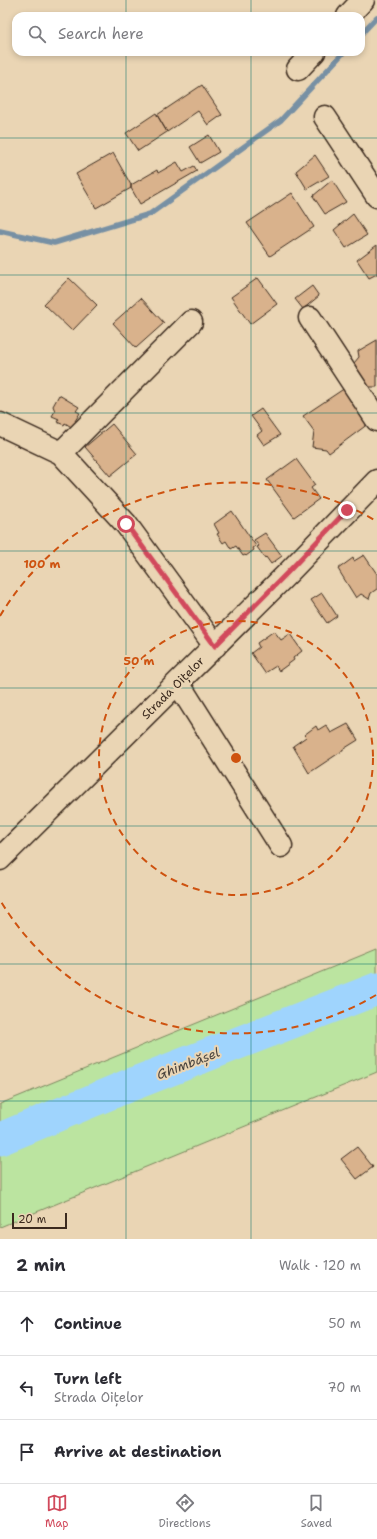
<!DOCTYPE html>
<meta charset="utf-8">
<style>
:root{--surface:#fff;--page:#f7f7f7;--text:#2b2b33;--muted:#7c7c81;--line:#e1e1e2;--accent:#d1495b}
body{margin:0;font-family:"Shantell Sans",sans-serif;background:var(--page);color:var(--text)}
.scale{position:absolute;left:12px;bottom:10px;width:55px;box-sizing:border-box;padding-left:4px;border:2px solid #3b2a1e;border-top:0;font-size:11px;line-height:14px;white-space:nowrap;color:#3b2a1e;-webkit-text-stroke:3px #ead5b4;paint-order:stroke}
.stop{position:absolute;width:12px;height:12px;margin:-9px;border:3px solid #d1495b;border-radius:50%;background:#fff}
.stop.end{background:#d1495b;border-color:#fff;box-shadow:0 1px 4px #0008}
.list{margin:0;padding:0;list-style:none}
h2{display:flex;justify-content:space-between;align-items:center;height:52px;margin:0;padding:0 16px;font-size:17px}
h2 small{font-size:13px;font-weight:400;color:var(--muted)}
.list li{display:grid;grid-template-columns:26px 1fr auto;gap:12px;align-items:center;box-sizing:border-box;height:64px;padding:0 16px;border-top:1px solid var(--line)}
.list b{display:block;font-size:15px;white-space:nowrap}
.list p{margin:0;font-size:13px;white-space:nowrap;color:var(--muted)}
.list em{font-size:13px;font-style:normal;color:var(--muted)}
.icon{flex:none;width:22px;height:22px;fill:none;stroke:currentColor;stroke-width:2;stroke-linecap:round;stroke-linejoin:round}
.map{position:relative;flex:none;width:377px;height:1239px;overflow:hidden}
.search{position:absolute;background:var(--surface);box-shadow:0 2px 6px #0003;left:12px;right:12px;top:12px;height:44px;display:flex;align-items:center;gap:10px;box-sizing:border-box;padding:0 14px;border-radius:12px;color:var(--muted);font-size:15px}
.sheet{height:244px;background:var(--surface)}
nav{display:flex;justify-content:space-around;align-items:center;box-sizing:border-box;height:56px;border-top:1px solid var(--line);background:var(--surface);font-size:11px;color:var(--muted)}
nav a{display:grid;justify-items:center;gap:2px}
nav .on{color:var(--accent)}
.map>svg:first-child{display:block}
.green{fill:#bbe4a0;stroke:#7b875f}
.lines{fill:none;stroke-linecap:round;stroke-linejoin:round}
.stream{stroke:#7790a4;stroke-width:5.5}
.river{stroke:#9fd4fd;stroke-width:33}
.building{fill:#d9b28c;stroke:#3b2a1e}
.minor-casing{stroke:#3b2a1e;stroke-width:25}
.minor{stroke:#ead5b4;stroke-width:22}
.route{stroke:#d1495b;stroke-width:5}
.grid{fill:none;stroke:#0f766e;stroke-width:1;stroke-opacity:0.55}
.ring{fill:none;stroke:#ce520f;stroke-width:2;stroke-dasharray:7 5}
.labels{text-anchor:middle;stroke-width:4;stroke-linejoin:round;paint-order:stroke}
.street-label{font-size:12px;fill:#3b2a1e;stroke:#ead5b4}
.water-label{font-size:13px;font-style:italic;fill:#4a443f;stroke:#ead5b4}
.centre{fill:#ce520f;stroke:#ead5b4;stroke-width:2}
.ring-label{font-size:12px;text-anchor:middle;font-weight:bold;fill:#ce520f;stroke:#ead5b4;stroke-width:4;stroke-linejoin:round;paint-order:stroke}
</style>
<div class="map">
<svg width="377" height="1239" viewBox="0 0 377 1239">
<rect width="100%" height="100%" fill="#ead5b4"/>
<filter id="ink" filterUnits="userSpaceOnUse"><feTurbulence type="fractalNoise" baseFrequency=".025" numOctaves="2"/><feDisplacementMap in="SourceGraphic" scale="8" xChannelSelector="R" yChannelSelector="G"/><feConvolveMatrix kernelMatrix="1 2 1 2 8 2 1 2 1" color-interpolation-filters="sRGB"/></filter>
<g filter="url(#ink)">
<!-- green -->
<path class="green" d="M377 949V1072L0 1227V1104Z"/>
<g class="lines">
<!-- stream -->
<path class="stream" d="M361 34 377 17
M0 231 54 243 150 214 281 120 344 52"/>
<!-- river -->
<path class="river" d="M0 1139 125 1087 377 989"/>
</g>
<!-- building -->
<path class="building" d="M202 85 222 115 208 125 198 111 167 132 157 115Z
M156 113 167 132 138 151 126 133Z
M209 135 219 152 200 163 190 147Z
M113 153 131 185V188L96 208 76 174Z
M315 155 329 176 307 189 296 171Z
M177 162 183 172 194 166 197 171 140 204 131 188V185L157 170 158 173Z
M332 180 346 202 325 214 313 196Z
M292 193 314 227 270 256 247 223Z
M353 214 367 235 346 248 334 230Z
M377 245V274L369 278 357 260Z
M69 278 97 305 72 331 44 304Z
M258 278 277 304 250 324 231 297Z
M312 286 319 296 303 309 295 299Z
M141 298 164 323 136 348 113 323Z
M377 340V387H368L365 380 362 382 359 379 361 375 354 363 359 357 358 351Z
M345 388 368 424 329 453 326 449 312 447 314 431 303 416Z
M59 395 79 407 76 411 80 413 75 421 76 422 73 428 65 423 64 425 57 422 59 419 52 416 55 411 53 406Z
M261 409 280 435 264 445 257 435 262 431 251 416Z
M112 424 137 454 110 476 85 447Z
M296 459 315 485 311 488 319 499 294 517 267 480Z
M232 511 256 546 253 548 254 550 246 556 245 555 243 556 236 546 231 549 226 541 223 543 217 534 219 533 214 524Z
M265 533 282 556 271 564 266 557 265 558 257 547 259 546 254 540Z
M364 555 377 574V589L371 593 369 599 361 594 356 598 338 569 353 558 354 561Z
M322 593 337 616 327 623 311 600Z
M274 631 281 640 290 634 302 651 293 658 294 660 279 671 276 666 265 673 251 653 259 647 257 643Z
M348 724 358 740 342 750V751L309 773 293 746 306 737 304 735 316 726 318 730 326 725 331 733Z
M357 1147 373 1167 357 1179 341 1159Z"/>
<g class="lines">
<!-- minor casing -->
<g class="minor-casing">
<path id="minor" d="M348 16 363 0
M298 69 314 52
M325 117 377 196
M310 318 377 420
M0 424 61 453 126 524 215 646
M61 453 191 322
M178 683 281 846
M0 859 288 573 377 481"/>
</g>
<!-- minor -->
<use href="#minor" class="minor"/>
</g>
</g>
<g class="lines" filter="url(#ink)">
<!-- route -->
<path class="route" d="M126 524 215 646 288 572 347 510"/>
</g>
<!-- grid -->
<path class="grid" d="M126 0V16M251 0V16M126 52V1239M251 52V1239M0 138H377M0 275H377M0 413H377M0 551H377M0 688H377M0 826H377M0 964H377M0 1101H377"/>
<!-- distance rings -->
<g class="ring">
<circle cx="236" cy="758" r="137"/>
<path d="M376 995A275 275 0 0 1 0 900M0 616A275 275 0 0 1 376 521"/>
</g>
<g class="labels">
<!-- street labels -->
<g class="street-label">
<text transform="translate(173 688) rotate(-45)" y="4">Strada Oițelor</text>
</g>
<!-- water labels -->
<g class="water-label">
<text transform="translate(188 1063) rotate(-21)" y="5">Ghimbășel</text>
</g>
</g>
<circle cx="236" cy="758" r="6" class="centre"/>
<g class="ring-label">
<text x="42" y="568">100 m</text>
<text x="139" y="665">50 m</text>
</g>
</svg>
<div class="scale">20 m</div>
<div class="stop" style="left:126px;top:524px"></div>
<div class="stop end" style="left:347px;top:510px"></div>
<div class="search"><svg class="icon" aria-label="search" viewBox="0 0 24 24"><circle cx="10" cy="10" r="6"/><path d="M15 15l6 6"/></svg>Search here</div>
</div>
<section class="sheet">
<h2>2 min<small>Walk · 120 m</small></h2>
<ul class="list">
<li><svg class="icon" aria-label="ahead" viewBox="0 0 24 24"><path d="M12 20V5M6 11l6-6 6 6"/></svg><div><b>Continue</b></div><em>50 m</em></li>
<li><svg class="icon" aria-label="left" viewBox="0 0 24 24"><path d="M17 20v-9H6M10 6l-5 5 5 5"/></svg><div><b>Turn left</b><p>Strada Oițelor</p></div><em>70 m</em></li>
<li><svg class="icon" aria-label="arrive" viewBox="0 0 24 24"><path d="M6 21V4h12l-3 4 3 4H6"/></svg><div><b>Arrive at destination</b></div></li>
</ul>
</section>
<nav>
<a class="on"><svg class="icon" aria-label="map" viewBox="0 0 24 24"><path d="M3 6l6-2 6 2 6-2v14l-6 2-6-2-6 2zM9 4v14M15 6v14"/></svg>Map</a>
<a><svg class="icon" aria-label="directions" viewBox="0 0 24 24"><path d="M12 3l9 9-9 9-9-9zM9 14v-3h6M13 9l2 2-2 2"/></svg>Directions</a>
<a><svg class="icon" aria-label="saved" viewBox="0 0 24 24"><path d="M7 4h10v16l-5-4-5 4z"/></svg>Saved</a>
</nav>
